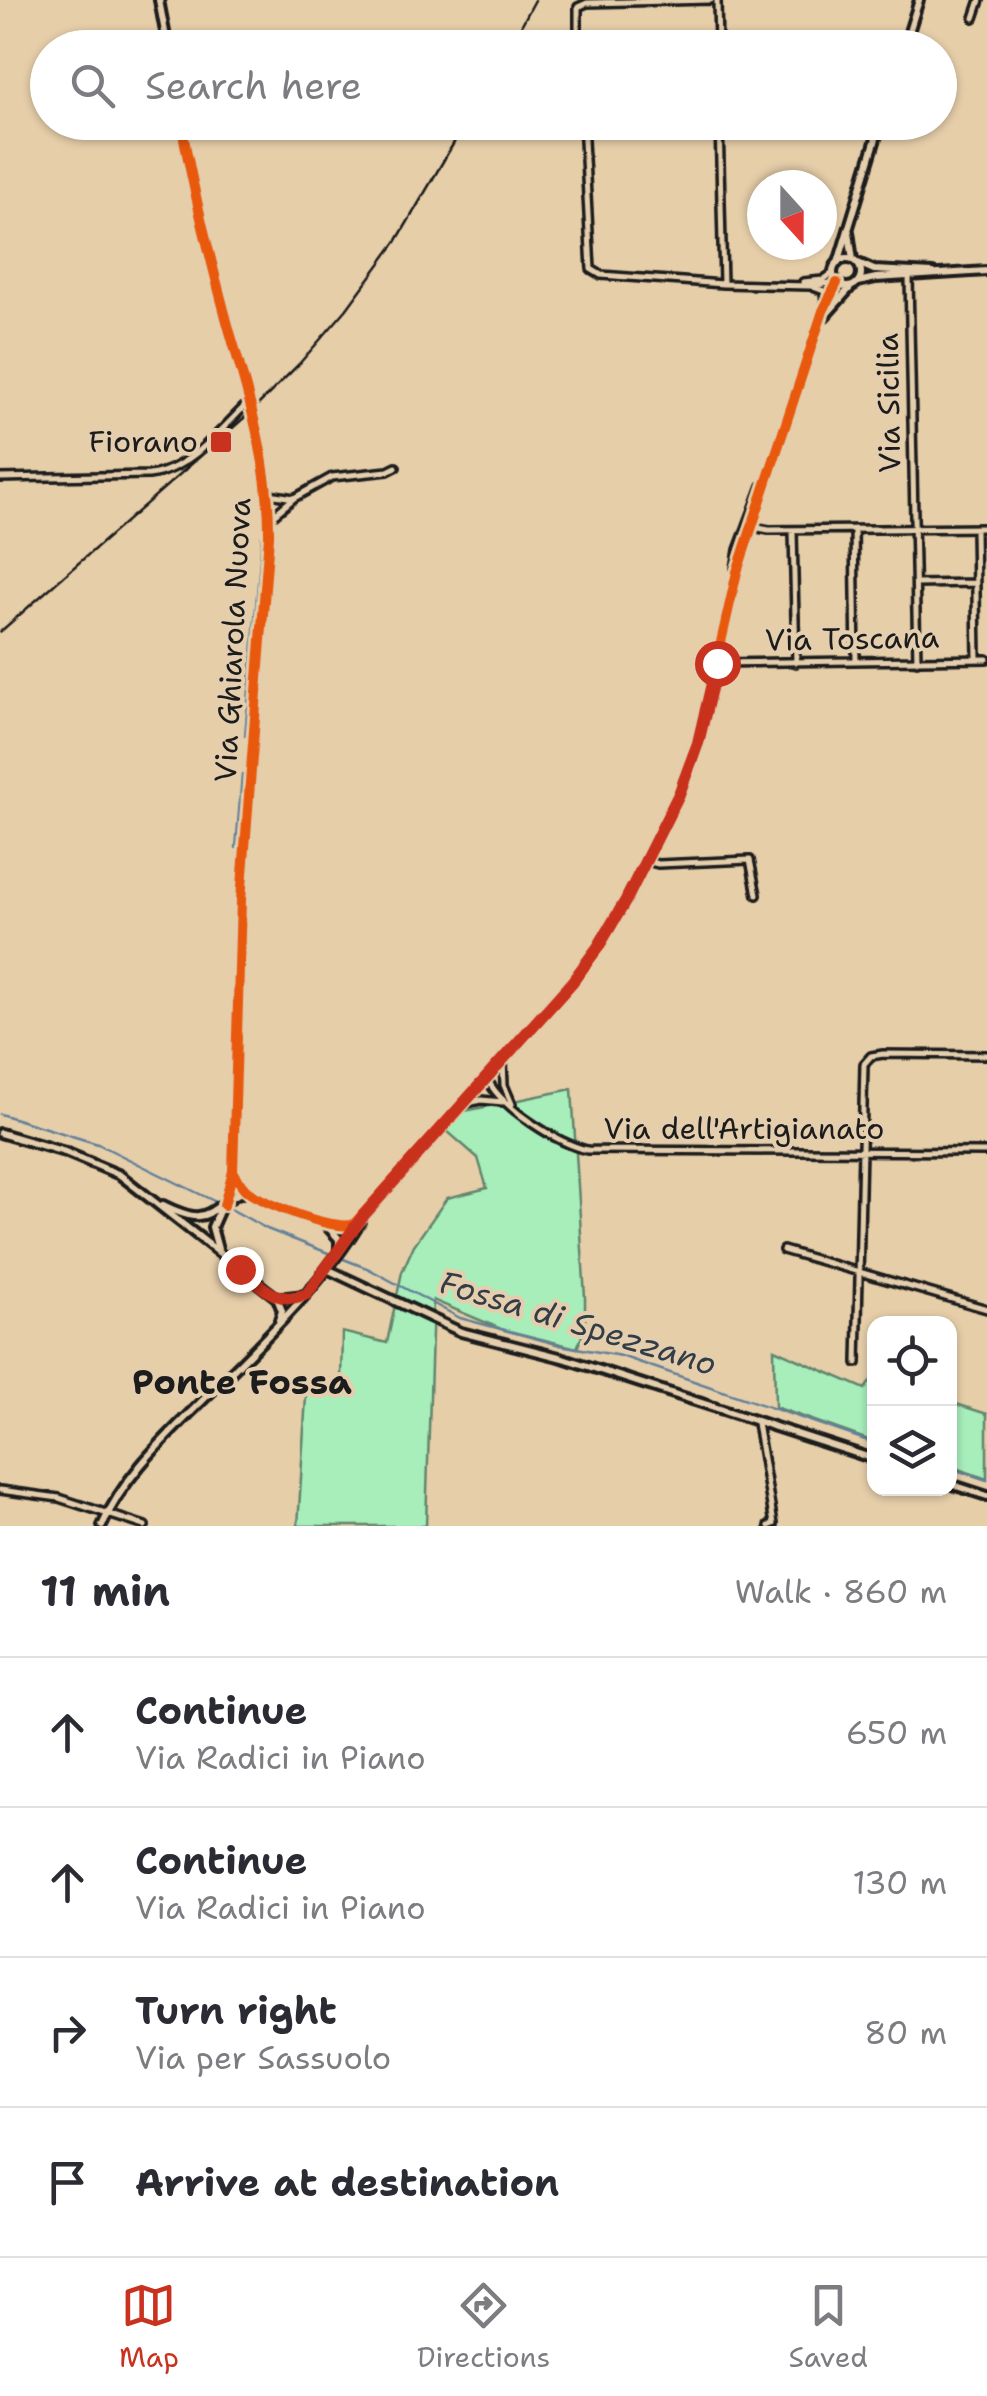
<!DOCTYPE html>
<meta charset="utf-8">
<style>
:root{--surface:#fff;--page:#f2f2f3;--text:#2b2b33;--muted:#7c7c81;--line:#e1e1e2;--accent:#c8321e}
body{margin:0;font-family:"Shantell Sans",sans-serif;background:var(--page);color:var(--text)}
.controls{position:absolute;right:30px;bottom:30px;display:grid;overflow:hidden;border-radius:20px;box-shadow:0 2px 8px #0004}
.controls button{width:90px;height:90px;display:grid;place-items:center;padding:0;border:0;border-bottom:2px solid var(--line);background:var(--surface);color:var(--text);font:50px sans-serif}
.compass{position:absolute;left:747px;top:170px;width:90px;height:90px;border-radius:50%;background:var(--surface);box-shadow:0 2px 8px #0004;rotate:159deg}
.stop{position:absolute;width:30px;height:30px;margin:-22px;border:8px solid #c8321e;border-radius:50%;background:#fff}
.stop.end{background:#c8321e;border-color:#fff;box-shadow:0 2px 10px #0008}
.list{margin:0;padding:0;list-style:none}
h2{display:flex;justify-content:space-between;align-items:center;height:130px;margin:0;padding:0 40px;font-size:42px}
h2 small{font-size:32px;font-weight:400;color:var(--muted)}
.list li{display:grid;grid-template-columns:65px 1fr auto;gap:30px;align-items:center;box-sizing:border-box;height:150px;padding:0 40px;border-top:2px solid var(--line)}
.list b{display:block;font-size:38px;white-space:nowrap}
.list p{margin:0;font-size:32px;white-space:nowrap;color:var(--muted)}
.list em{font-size:32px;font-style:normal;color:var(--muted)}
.icon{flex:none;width:55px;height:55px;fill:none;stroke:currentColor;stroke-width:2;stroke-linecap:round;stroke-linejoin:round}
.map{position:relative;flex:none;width:987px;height:1526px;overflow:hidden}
.search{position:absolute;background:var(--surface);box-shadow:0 2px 8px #0004;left:30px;right:30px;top:30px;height:110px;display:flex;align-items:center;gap:25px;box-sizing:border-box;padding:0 35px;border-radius:55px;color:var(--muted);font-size:38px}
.sheet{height:730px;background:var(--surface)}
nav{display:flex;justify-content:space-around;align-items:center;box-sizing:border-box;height:140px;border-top:2px solid var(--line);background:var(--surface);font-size:28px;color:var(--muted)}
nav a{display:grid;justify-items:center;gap:5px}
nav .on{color:var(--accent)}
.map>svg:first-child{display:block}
.green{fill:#a7eebb;stroke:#62856c;stroke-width:2.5}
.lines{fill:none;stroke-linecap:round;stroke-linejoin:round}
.stream{stroke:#628099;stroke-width:2.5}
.minor-casing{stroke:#1c1c1c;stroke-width:12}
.tertiary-casing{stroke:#1c1c1c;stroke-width:14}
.minor{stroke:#e4cead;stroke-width:5}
.tertiary{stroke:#e4cead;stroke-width:6}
.rail{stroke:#1c1c1c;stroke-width:2.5}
.cycleway-casing{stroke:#e4cead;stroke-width:16}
.cycleway{stroke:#e8590c;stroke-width:10}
.route{stroke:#c8321e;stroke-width:12}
.poi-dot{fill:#c8321e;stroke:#e4cead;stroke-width:4}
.labels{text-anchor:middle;stroke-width:8;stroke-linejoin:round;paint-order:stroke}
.street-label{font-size:30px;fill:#1c1c1c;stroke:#e4cead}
.poi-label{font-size:30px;fill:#1c1c1c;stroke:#e4cead;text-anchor:end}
.water-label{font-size:32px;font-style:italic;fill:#333d46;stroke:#e4cead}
.quarter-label{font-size:35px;font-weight:bold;fill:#1c1c1c;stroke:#e4cead}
</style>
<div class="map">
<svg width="987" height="1526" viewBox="0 0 987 1526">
<rect width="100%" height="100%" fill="#e6cea9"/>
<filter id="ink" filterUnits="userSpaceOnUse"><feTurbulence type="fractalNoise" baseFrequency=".01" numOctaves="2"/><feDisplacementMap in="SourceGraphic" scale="20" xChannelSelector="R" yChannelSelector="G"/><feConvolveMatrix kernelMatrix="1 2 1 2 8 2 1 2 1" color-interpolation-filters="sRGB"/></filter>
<g filter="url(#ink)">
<!-- green -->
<path class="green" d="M572 1089 585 1298V1329L577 1348 501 1329 433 1300 426 1526H298L307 1380H341L342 1332 387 1343 402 1272 414 1245 447 1198 487 1188 478 1158 447 1131 465 1111Z
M774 1349 865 1389 874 1376V1442L775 1407Z
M950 1402 987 1414V1479L950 1466Z"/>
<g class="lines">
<!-- stream -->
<path class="stream" d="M245 736 262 535
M236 848 242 774
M0 1114 98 1144 220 1204
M227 1207 267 1229 369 1269 460 1318 560 1345 621 1356 874 1443
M950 1468 987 1480"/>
<!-- minor casing -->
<g class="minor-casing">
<path id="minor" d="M717 0 718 48
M974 18 980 0
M578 48V7L587 3 711 0
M583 122 591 269 601 275 723 284 810 286 836 282
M719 122 723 284
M909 277 917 661
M803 282 823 280 833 273
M813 287 824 291 825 303
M0 478 149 475C189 471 222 428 250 401
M269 494 294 498
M269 519 294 498 332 477 388 471 396 467
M753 527 769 530 987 528
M975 528 977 659
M854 529 856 661
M793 531 796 663
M916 584 976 583
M717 663 987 659
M646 861 658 864 750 860 757 895
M503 1059 504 1085 512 1104
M487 1078C500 1107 557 1143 587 1150L987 1152
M464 1104 481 1100 503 1102
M783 1250 987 1309
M857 1363 864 1064 871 1056 883 1054 987 1055
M757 1423 774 1524 769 1526
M0 1490 59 1498 145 1526"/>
</g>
<!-- tertiary casing -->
<g class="tertiary-casing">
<path id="tertiary" d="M159 0 168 48
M904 48 919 0
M181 122C193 191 210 258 228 325 248 395 270 463 269 536L241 900 233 1171 224 1205
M849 232 853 260
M833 273a14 14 0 1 1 28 0a14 14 0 1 1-28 0Z
M838 263 881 122
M858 263 874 270 933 273
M858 282 876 278 987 271
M825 316 850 288
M736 569 739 550 763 486
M0 1133 65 1152 120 1175 277 1298
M233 1171C237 1178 241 1186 247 1191 264 1204 336 1232 354 1224L573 982 599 947 626 900 679 794 698 743 737 572 823 311 837 283
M163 1205C207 1227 205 1213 239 1193H250
M328 1227 339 1239V1250
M218 1249 212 1227 220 1209
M327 1269 461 1332 563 1358 874 1459
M277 1298 282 1311 279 1320
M278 1298 305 1295
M950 1484 987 1496
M102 1526C123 1478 160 1443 197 1406 255 1348 317 1292 360 1222"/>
</g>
<!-- minor -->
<use href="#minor" class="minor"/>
<!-- tertiary -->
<use href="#tertiary" class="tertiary"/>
<!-- rail -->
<path class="rail" d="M509 48 535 0
M0 632 252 411 299 364 346 310 396 242 466 122"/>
<!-- cycleway casing -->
<g class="cycleway-casing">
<path id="cycleway" d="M181 122C193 191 210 258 228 325 248 395 270 463 269 536L241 900 233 1171 224 1205
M233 1171C237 1178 241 1186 247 1191 264 1204 336 1232 354 1224L573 982 599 947 626 900 679 794 698 743 737 572 823 311 837 283"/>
</g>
<!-- cycleway -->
<use href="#cycleway" class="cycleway"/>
</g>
</g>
<g class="lines" filter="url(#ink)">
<!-- route -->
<path class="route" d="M240 1269C262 1287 278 1306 307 1294L363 1216 572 982 598 947 626 900 679 794 698 743 717 663"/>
</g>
<!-- markers -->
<rect class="poi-dot" x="209" y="430" width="24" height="24" rx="5"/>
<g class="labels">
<!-- street labels -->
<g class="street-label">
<text transform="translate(889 403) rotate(-91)" y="10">Via Sicilia</text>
<text transform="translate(852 639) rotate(-1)" y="10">Via Toscana</text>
<text transform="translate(233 640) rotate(-87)" y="10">Via Ghiarola Nuova</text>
<text x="744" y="1139">Via dell'Artigianato</text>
</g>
<!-- poi labels -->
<g class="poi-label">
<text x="198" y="452">Fiorano</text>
</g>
<!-- water labels -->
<g class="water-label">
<text transform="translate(578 1323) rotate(17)" y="11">Fossa di Spezzano</text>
</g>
<!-- quarter labels -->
<g class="quarter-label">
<text x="242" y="1394">Ponte Fossa</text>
</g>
</g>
</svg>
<div class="controls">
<button><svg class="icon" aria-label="locate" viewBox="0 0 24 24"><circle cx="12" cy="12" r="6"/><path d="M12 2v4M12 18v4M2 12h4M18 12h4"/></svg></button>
<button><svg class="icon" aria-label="layers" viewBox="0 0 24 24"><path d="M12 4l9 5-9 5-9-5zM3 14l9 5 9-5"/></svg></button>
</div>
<svg class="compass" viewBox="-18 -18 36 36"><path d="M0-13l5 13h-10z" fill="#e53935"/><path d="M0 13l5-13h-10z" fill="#7c7c81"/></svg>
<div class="stop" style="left:717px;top:663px"></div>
<div class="stop end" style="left:240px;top:1269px"></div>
<div class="search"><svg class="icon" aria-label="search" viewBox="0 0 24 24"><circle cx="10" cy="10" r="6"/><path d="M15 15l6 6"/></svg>Search here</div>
</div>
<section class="sheet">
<h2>11 min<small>Walk · 860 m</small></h2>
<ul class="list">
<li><svg class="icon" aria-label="ahead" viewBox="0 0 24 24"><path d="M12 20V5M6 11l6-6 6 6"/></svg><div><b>Continue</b><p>Via Radici in Piano</p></div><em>650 m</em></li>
<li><svg class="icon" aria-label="ahead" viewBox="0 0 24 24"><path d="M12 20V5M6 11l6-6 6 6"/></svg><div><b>Continue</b><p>Via Radici in Piano</p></div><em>130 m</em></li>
<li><svg class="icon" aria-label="right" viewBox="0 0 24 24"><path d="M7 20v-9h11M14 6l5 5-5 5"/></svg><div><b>Turn right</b><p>Via per Sassuolo</p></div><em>80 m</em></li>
<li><svg class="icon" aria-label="arrive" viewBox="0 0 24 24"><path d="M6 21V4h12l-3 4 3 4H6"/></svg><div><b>Arrive at destination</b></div></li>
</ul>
</section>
<nav>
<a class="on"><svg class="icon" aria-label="map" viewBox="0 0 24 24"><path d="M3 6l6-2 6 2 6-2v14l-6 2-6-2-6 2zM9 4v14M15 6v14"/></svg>Map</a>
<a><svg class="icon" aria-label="directions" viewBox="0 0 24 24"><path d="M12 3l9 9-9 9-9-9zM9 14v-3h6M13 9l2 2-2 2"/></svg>Directions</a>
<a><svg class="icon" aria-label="saved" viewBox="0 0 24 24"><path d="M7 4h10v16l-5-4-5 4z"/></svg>Saved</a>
</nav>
